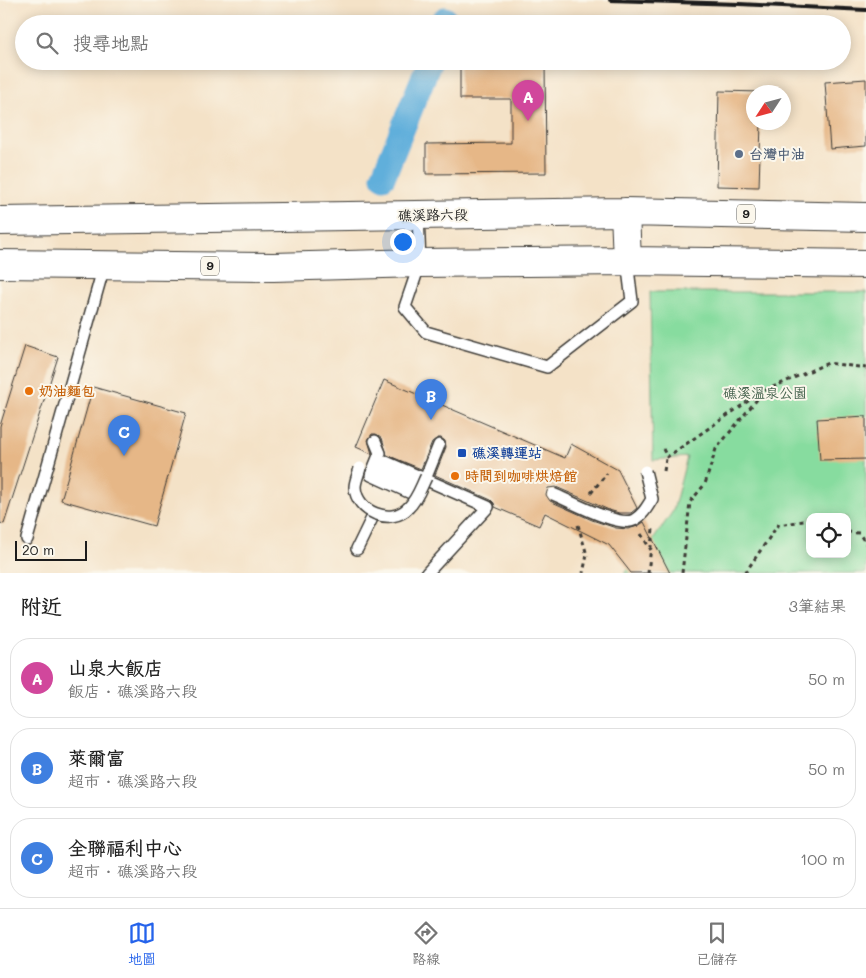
<!DOCTYPE html>
<html lang="zh-TW">
<meta charset="utf-8">
<style>
:root{--surface:#fff;--page:#f6f6f6;--text:#222;--muted:#767676;--line:#e0e0e0;--accent:#2563eb}
body{margin:0;font-family:Mali,"LXGW WenKai TC",sans-serif;background:var(--page);color:var(--text)}
.controls{position:absolute;right:15px;bottom:15px;display:grid;overflow:hidden;border-radius:10px;box-shadow:0 2px 12px #0003}
.controls button{width:45px;height:45px;display:grid;place-items:center;padding:0;border:0;border-bottom:1px solid var(--line);background:var(--surface);color:var(--text);font:25px sans-serif}
.compass{position:absolute;left:746px;top:85px;width:45px;height:45px;border-radius:50%;background:var(--surface);box-shadow:0 2px 12px #0003;rotate:234deg}
.scale{position:absolute;left:15px;bottom:12px;width:72px;box-sizing:border-box;padding-left:5px;border:2px solid #1c1c1c;border-top:0;font-size:14px;line-height:18px;white-space:nowrap;color:#1c1c1c;-webkit-text-stroke:4px #fbf7ec;paint-order:stroke}
.you{position:absolute;left:402px;top:241px;width:18px;height:18px;margin:-12px;border:4px solid #fff;border-radius:50%;background:#1a73e8;box-shadow:0 0 0 8px #1a73e833}
.badge{display:grid;place-items:center;width:32px;height:32px;border-radius:50%;background:var(--accent);color:#fff;font-size:16px;font-weight:700}
.pin{position:absolute;translate:-50% -41px;filter:drop-shadow(0 1px 2px #0008)}
.pin::after{content:'';position:absolute;top:26px;width:18px;height:15px;background:inherit;clip-path:polygon(0 0,100% 0,50% 100%)}
.list{margin:0;padding:0;list-style:none}
h2{display:flex;justify-content:space-between;align-items:center;height:65px;margin:0;padding:0 20px;font-size:21px}
h2 small{font-size:16px;font-weight:400;color:var(--muted)}
.list li{display:grid;grid-template-columns:32px 1fr auto;gap:15px;align-items:center;box-sizing:border-box;height:80px;margin:0 10px 10px;padding:0 10px;border:1px solid var(--line);border-radius:20px}
.list b{display:block;font-size:19px;white-space:nowrap}
.list p{margin:0;font-size:16px;white-space:nowrap;color:var(--muted)}
.list em{font-size:16px;font-style:normal;color:var(--muted)}
.icon{flex:none;width:28px;height:28px;fill:none;stroke:currentColor;stroke-width:2;stroke-linecap:round;stroke-linejoin:round}
.map{position:relative;flex:none;width:866px;height:573px;overflow:hidden}
.search{position:absolute;background:var(--surface);box-shadow:0 2px 12px #0003;left:15px;right:15px;top:15px;height:55px;display:flex;align-items:center;gap:12px;box-sizing:border-box;padding:0 18px;border-radius:28px;color:var(--muted);font-size:19px}
.sheet{height:335px;background:var(--surface)}
nav{display:flex;justify-content:space-around;align-items:center;box-sizing:border-box;height:70px;border-top:1px solid var(--line);background:var(--surface);font-size:14px;color:var(--muted)}
nav a{display:grid;justify-items:center;gap:2px}
nav .on{color:var(--accent)}
.map>svg:first-child{display:block}
.green{fill:#87dc9f;stroke:#527c5e;fill-rule:evenodd}
.lines{fill:none;stroke-linecap:round;stroke-linejoin:round}
.canal{stroke:#61afdb;stroke-width:25}
.building{fill:#e6b787}
.service-casing{stroke:#3c3a36;stroke-width:14}
.primary-casing{stroke:#3c3a36;stroke-width:30}
.path{stroke:#3c3a36;stroke-width:3;stroke-dasharray:4 4;stroke-linecap:butt}
.service{stroke:#fff;stroke-width:11}
.primary{stroke:#fff;stroke-width:28}
.rail{stroke:#1c1c1c;stroke-width:4}
.service-bridge-casing{stroke:#3c3a36;stroke-width:14;stroke-linecap:butt}
.service-bridge{stroke:#fff;stroke-width:11}
.service-dot{fill:#5c6f8a;stroke:#fbf7ec;stroke-width:2}
.food-dot{fill:#e8710a;stroke:#fbf7ec;stroke-width:2}
.transit-dot{fill:#1a4fb4;stroke:#fbf7ec;stroke-width:2}
.labels{text-anchor:middle;stroke-width:4;stroke-linejoin:round;paint-order:stroke}
.shield{fill:#fbf7ec;stroke:#5f5e5a;stroke-width:1}
.shield-label{font-size:12px;font-weight:bold;fill:#1c1c1c}
.service-label{font-size:14px;font-weight:bold;fill:#4e5e75;stroke:#fbf7ec;text-anchor:start}
.street-label{font-size:14px;fill:#1c1c1c;stroke:#fbf7ec}
.food-label{font-size:14px;font-weight:bold;fill:#c56008;stroke:#fbf7ec;text-anchor:start}
.park-label{font-size:14px;fill:#415f4a;stroke:#fbf7ec}
.transit-label{font-size:14px;font-weight:bold;fill:#164399;stroke:#fbf7ec;text-anchor:start}
</style>
<div class="map">
<svg width="866" height="573" viewBox="0 0 866 573">
<rect width="100%" height="100%" fill="#fbf7ec"/>
<filter id="ink" filterUnits="userSpaceOnUse"><feTurbulence type="fractalNoise" baseFrequency=".02" numOctaves="2"/><feDisplacementMap in="SourceGraphic" scale="10" xChannelSelector="R" yChannelSelector="G"/><feConvolveMatrix kernelMatrix="1 2 1 2 8 2 1 2 1" color-interpolation-filters="sRGB"/></filter>
<filter id="wash" filterUnits="userSpaceOnUse"><feTurbulence type="fractalNoise" baseFrequency=".0096" numOctaves="4" result="noise"/><feDisplacementMap in="SourceGraphic" scale="20" xChannelSelector="R" yChannelSelector="G"/><feGaussianBlur stdDeviation="1.12" result="paint"/><feColorMatrix in="noise" values="0 0 0 0 0 0 0 0 0 0 0 0 0 0 0 0 0 1.4 0 .05"/><feComposite in="paint" operator="in"/></filter>
<g filter="url(#wash)">
<rect width="100%" height="100%" fill="#f4e2c7"/>
<!-- green -->
<path class="green" d="M650 292H866V573H624L644 553 673 511 687 457 653 460ZM810 517H847V554H810Z"/>
<g class="lines">
<!-- canal -->
<path class="canal" d="M443 24 445 19
M383 177 430 61"/>
</g>
<g id="blocks">
<!-- building -->
<path class="building" d="M460 61H545L546 173 426 174V144L511 143V99H460Z
M866 79V146L830 149 825 82Z
M719 91 761 92H754V122H761L759 187 717 186Z
M25 346 58 357 4 524 0 523V426Z
M384 380 565 458 571 444 618 470 637 508 631 513H619L609 510 556 487 548 488 546 495 550 501 592 520 616 528 628 529 638 526 644 522 670 573H631L609 545 545 513 539 526 495 507 494 503 491 500 435 475 446 447 445 441 441 438H438L432 442 421 469 387 455 382 438 376 434H372L368 440 372 454 356 447Z
M93 387 186 413 154 526 61 500Z
M866 416V459L820 460 817 419Z"/>
</g>
</g>
<g filter="url(#ink)">
<use href="#blocks" fill-opacity="0" stroke="#3c3a36" stroke-width="1"/>
<g class="lines">
<!-- service casing -->
<g class="service-casing">
<path id="service" d="M418 215 420 263 405 307 426 332 547 367 632 301 627 261
M375 441 380 453 371 475 415 495 419 485 383 469
M386 462 488 507 427 573
M426 477 439 445
M27 539 104 266
M357 549 374 514"/>
</g>
<!-- primary casing -->
<g class="primary-casing">
<path id="primary" d="M625 212 627 261
M0 221 625 212 866 217
M0 264 273 267 420 263 627 261 866 264"/>
</g>
<!-- path -->
<path class="path" d="M663 449 667 457 760 393
M664 471 666 459
M591 493 607 473
M578 525 587 555 583 573
M847 532 859 533 866 544
M641 534 651 550
M648 573 653 529
M682 573 690 502 705 484 716 449 764 391 828 363 866 368
M745 573 778 525 810 520"/>
<!-- service -->
<use href="#service" class="service"/>
<!-- primary -->
<use href="#primary" class="primary"/>
<!-- rail -->
<path class="rail" d="M610 0 739 4 866 10"/>
<!-- service-bridge casing -->
<g class="service-bridge-casing">
<path id="service-bridge" d="M360 468C359 473 355 481 355 487 356 512 391 526 408 508 417 500 421 487 426 477
M553 494C570 501 619 528 634 520 643 515 647 507 652 499L645 471"/>
</g>
<!-- service-bridge -->
<use href="#service-bridge" class="service-bridge"/>
</g>
</g>
<!-- markers -->
<circle class="service-dot" cx="739" cy="154" r="5"/>
<g class="food-dot">
<circle cx="29" cy="391" r="5"/>
<circle cx="455" cy="476" r="5"/>
</g>
<rect class="transit-dot" x="457" y="448" width="10" height="10" rx="2.5"/>
<g class="labels">
<!-- shield labels -->
<g class="shield">
<rect x="737" y="204.5" width="18" height="19" rx="4"/>
<rect x="201" y="256.5" width="18" height="19" rx="4"/>
</g>
<g class="shield-label">
<text x="746" y="218">9</text>
<text x="210" y="270">9</text>
</g>
<!-- service labels -->
<g class="service-label">
<text x="749" y="159">台灣中油</text>
</g>
<!-- street labels -->
<g class="street-label">
<text transform="translate(433 215) rotate(-1)" y="5">礁溪路六段</text>
</g>
<!-- food labels -->
<g class="food-label">
<text x="39" y="396">奶油麵包</text>
<text x="465" y="481">時間到咖啡烘焙館</text>
</g>
<!-- park labels -->
<g class="park-label">
<text x="765" y="398">礁溪溫泉公園</text>
</g>
<!-- transit labels -->
<g class="transit-label">
<text x="472" y="458">礁溪轉運站</text>
</g>
</g>
</svg>
<div class="controls">
<button><svg class="icon" aria-label="locate" viewBox="0 0 24 24"><circle cx="12" cy="12" r="6"/><path d="M12 2v4M12 18v4M2 12h4M18 12h4"/></svg></button>
</div>
<svg class="compass" viewBox="-18 -18 36 36"><path d="M0-13l5 13h-10z" fill="#e53935"/><path d="M0 13l5-13h-10z" fill="#767676"/></svg>
<div class="scale">20 m</div>
<div class="you"></div>
<div class="pin badge" style="left:528px;top:121px;background:#d1479c">A</div>
<div class="pin badge" style="left:431px;top:420px;background:#3f7fe0">B</div>
<div class="pin badge" style="left:124px;top:456px;background:#3f7fe0">C</div>
<div class="search"><svg class="icon" aria-label="search" viewBox="0 0 24 24"><circle cx="10" cy="10" r="6"/><path d="M15 15l6 6"/></svg>搜尋地點</div>
</div>
<section class="sheet">
<h2>附近<small>3筆結果</small></h2>
<ul class="list">
<li><span class="badge" style="background:#d1479c">A</span><div><b>山泉大飯店</b><p>飯店 · 礁溪路六段</p></div><em>50 m</em></li>
<li><span class="badge" style="background:#3f7fe0">B</span><div><b>萊爾富</b><p>超市 · 礁溪路六段</p></div><em>50 m</em></li>
<li><span class="badge" style="background:#3f7fe0">C</span><div><b>全聯福利中心</b><p>超市 · 礁溪路六段</p></div><em>100 m</em></li>
</ul>
</section>
<nav>
<a class="on"><svg class="icon" aria-label="map" viewBox="0 0 24 24"><path d="M3 6l6-2 6 2 6-2v14l-6 2-6-2-6 2zM9 4v14M15 6v14"/></svg>地圖</a>
<a><svg class="icon" aria-label="directions" viewBox="0 0 24 24"><path d="M12 3l9 9-9 9-9-9zM9 14v-3h6M13 9l2 2-2 2"/></svg>路線</a>
<a><svg class="icon" aria-label="saved" viewBox="0 0 24 24"><path d="M7 4h10v16l-5-4-5 4z"/></svg>已儲存</a>
</nav>
